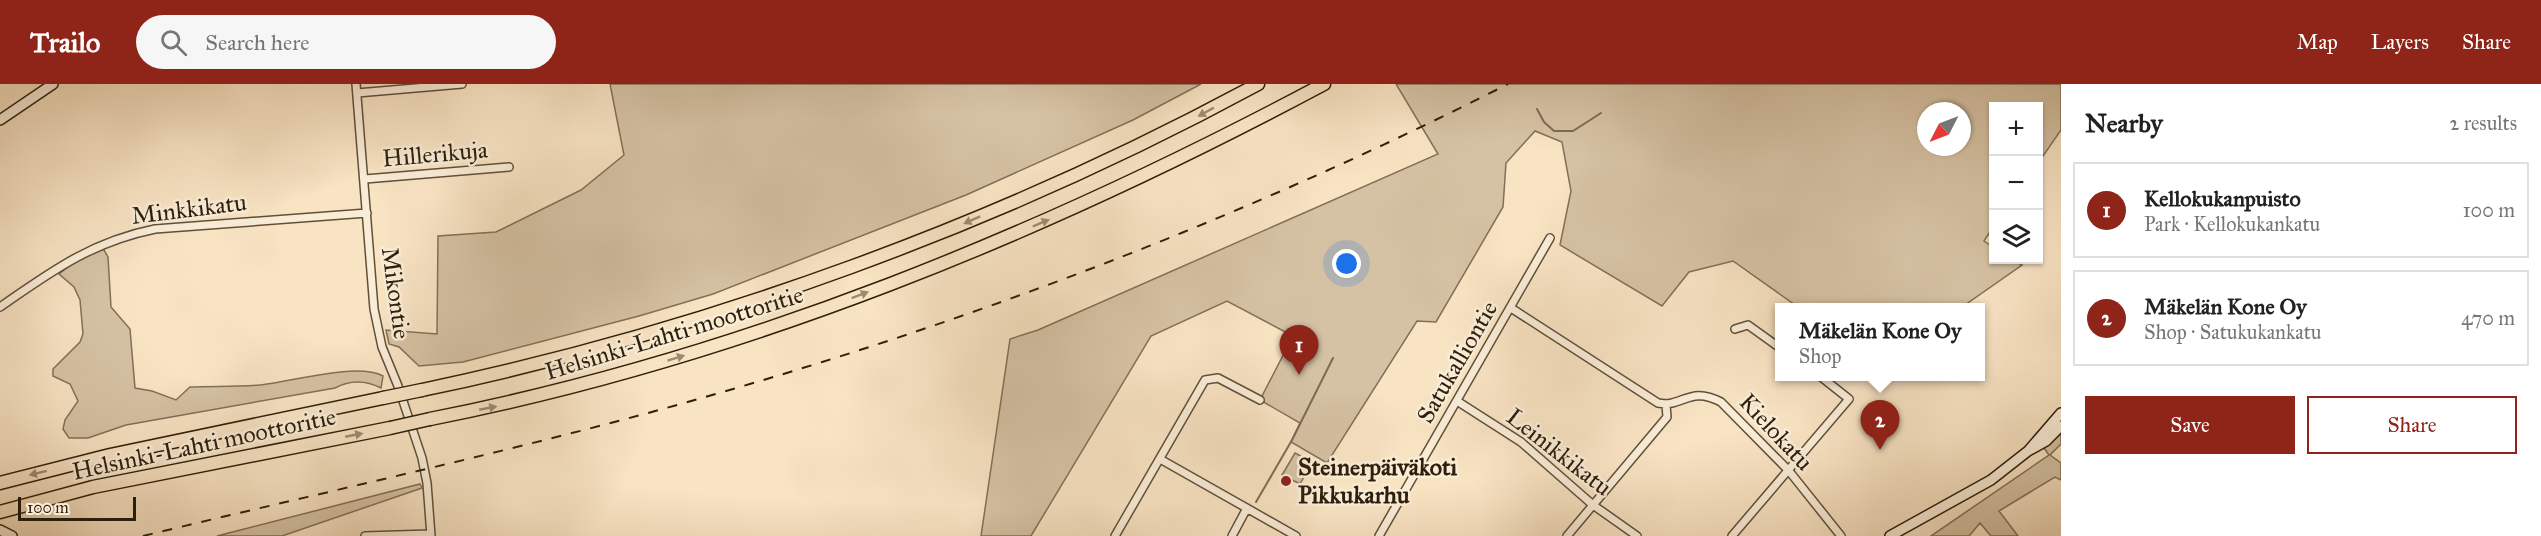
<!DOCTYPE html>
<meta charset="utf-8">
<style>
:root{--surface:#fff;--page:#f6f6f6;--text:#222;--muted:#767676;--line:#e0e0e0;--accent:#8f2418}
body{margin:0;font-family:"IM FELL Great Primer",serif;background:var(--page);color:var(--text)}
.controls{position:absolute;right:18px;top:18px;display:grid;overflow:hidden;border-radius:0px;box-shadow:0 2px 4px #0004}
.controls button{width:54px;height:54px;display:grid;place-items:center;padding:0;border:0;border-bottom:2px solid var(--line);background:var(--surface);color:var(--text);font:30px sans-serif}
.compass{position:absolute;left:1917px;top:18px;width:54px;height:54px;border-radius:50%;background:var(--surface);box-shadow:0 2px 4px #0004;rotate:228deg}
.scale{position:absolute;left:18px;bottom:15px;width:118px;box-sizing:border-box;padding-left:6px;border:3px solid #2d1f0b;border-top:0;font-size:16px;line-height:21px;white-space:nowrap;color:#2d1f0b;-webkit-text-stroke:4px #faedd8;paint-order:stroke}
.you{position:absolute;left:1347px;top:180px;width:21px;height:21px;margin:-15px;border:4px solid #fff;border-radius:50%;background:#1a73e8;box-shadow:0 0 0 9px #1a73e833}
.badge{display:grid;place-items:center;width:39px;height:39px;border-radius:50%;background:var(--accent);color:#fff;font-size:20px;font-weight:700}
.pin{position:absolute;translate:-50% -50px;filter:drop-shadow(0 2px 3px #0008)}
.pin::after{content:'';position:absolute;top:32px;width:21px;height:18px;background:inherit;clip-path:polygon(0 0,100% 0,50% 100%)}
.popup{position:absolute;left:1775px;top:219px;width:210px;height:78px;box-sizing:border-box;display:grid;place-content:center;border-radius:0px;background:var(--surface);filter:drop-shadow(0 2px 4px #0005);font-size:20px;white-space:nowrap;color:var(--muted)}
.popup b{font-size:22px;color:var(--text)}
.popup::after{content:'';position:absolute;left:50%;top:100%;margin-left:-12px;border:12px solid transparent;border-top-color:var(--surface)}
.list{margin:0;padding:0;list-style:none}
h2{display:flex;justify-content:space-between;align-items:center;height:78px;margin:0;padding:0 24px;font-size:26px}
h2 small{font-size:20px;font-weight:400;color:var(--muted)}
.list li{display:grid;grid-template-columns:39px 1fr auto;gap:18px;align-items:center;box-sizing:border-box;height:96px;margin:0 12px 12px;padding:0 12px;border:2px solid var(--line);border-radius:0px}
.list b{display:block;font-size:22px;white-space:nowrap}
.list p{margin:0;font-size:20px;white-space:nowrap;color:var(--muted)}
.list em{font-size:20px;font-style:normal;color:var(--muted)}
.actions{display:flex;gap:12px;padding:18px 24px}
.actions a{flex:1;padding:14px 0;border:2px solid var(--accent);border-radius:0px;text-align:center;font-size:21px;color:var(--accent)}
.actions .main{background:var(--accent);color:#fff}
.icon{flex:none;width:33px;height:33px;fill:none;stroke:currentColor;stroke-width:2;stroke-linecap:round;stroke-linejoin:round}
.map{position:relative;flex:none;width:2061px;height:452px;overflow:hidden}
header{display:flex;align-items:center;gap:36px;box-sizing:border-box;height:84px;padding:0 30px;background:var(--accent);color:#fff}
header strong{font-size:28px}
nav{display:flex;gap:33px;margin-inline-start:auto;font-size:21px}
.search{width:420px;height:54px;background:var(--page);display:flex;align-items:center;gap:15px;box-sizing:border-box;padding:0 21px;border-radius:33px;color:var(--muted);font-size:22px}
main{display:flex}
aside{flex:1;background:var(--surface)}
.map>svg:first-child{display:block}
.green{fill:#d5c2a4;stroke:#817058;stroke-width:1.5;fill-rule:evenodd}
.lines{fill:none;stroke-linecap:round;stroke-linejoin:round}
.stream{stroke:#7d6c54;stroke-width:2}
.street-casing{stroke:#605039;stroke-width:10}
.secondary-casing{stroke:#2d1f0b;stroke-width:12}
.highway-casing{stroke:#2d1f0b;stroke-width:15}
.street{stroke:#faedd8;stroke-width:7}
.secondary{stroke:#faedd8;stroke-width:9}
.highway{stroke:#f8e3c3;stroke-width:12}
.rail{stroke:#2d1f0b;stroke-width:2;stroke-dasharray:10 10;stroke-linecap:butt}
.highway-bridge-casing{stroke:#2d1f0b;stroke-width:15;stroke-linecap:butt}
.highway-bridge{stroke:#f8e3c3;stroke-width:12}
.oneway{fill:#9d8b70}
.poi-dot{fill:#8f2418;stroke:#faedd8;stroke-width:2}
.labels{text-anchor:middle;stroke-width:5;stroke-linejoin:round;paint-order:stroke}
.street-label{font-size:24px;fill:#2d1f0b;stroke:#faedd8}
.poi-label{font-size:24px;font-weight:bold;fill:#2d1f0b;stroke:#faedd8;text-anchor:start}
</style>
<header>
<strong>Trailo</strong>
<div class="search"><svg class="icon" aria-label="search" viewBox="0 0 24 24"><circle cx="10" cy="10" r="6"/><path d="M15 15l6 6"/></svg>Search here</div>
<nav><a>Map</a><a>Layers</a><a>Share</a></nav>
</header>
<main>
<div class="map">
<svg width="2061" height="452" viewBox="0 0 2061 452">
<rect width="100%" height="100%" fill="#f8e3c3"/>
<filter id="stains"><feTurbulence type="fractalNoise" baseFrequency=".00333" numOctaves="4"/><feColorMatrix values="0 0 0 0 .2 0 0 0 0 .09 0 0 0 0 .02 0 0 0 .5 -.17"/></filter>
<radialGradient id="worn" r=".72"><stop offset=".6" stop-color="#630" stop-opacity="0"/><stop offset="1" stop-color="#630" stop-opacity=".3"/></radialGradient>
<!-- green -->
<path class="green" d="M610 0H1201L1133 36 966 111 713 210 639 232 463 278 419 282 399 263 389 260 386 246 437 250 438 152 496 148 581 106 624 71Z
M1396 0H2061V46L2039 78 2038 22H1994L1993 143 1984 157 1993 163 1994 176H2013L2022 181 1962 223H1798L1733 177 1689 188 1662 222 1560 161 1571 107 1562 58 1535 47 1506 79 1503 123 1436 238 1417 237 1327 379 1291 358 1300 339 1260 316 1293 252 1227 217 1151 252 1031 452H981L1010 255 1038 246 1438 70ZM1926 27H1962V63H1926Z
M100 165 104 166 108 173 111 223 130 245 135 304 152 307 176 316 190 303C213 302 237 303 260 301 291 298 357 278 383 292L381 304C365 296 350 296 335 304L126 341 88 354H69L63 345 65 336 78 317 70 300 53 292V285L80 258 83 250 80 216 74 203 59 190 73 179Z
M2061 349V360L2050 371 2061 379V396L2055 393 1999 427 2018 452H1991L1980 439 1969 452H1931L2049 371 2044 364Z
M1295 369 1312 378 1300 400 1282 391Z
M420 400 422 404 282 452H217Z"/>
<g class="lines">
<!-- stream -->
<path class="stream" d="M1537 25 1544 38 1554 47H1573L1601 29
M1256 418 1292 356 1333 274"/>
<!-- street casing -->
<g class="street-casing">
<path id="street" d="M356 0 374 225 382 263 398 302 422 374 427 399 431 452
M357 9 462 0
M365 95 509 83
M0 223C52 187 91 158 155 145L367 129
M1511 224 1658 319C1683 324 1689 301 1721 318L1789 387 1841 452
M1735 245 1748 241 1780 264
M1457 317 1521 358 1593 421 1637 452
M1160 375 1296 452
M365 452 430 450
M1115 452 1205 296 1218 294 1260 316
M1232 452 1247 424
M1379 452 1550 154
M1567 452 1667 333 1666 321
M1732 452 1849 315 1820 292"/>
</g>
<!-- secondary casing -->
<g class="secondary-casing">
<path id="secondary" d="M0 36 53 0
M2029 366 2061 329
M0 446 12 452
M1890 452 1991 396 2028 367 2046 357 2061 342"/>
</g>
<!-- highway casing -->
<g class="highway-casing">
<path id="highway" d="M422 306C709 246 1000 140 1258 0
M430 335C744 273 1043 150 1324 0
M0 399 110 371 383 314
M0 428 93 403 390 344"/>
</g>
<!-- street -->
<use href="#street" class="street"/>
<!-- secondary -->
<use href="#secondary" class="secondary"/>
<!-- highway -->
<use href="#highway" class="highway"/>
<!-- rail -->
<path class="rail" d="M143 452C340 404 539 362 733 305 1000 227 1260 126 1508 0"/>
<!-- highway-bridge casing -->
<g class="highway-bridge-casing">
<path id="highway-bridge" d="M383 314 422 306
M390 344 430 335"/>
</g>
<!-- highway-bridge -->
<use href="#highway-bridge" class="highway-bridge"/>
</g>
<!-- one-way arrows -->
<defs><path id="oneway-solid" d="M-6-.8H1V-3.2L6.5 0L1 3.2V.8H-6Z" transform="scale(1.5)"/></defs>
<g class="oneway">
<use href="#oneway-solid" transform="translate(1206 28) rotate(151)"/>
<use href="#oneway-solid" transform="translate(972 136) rotate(156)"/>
<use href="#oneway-solid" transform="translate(1041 139) rotate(-23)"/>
<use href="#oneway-solid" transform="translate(860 211) rotate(-21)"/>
<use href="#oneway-solid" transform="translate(676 274) rotate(-17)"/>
<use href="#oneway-solid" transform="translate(488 324) rotate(-11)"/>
<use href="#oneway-solid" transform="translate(354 351) rotate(-11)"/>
<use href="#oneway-solid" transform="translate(38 389) rotate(166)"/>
</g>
<!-- markers -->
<circle class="poi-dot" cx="1286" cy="397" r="6"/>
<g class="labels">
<!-- street labels -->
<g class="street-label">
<text transform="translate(435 70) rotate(-5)" y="8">Hillerikuja</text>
<text transform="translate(189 125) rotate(-7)" y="8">Minkkikatu</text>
<text transform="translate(396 209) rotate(82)" y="8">Mikontie</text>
<text transform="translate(674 249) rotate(-17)" y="8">Helsinki-Lahti moottoritie</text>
<text transform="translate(1457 278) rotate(-60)" y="8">Satukalliontie</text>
<text transform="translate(1776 348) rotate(47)" y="8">Kielokatu</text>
<text transform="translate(204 360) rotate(-12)" y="8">Helsinki-Lahti moottoritie</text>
<text transform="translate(1559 368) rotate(38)" y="8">Leinikkikatu</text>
</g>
<!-- poi labels -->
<g class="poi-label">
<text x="1298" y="391">Steinerpäiväkoti<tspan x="1298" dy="28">Pikkukarhu</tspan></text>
</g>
</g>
<rect width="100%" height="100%" filter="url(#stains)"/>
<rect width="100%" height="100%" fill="url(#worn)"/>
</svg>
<div class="controls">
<button>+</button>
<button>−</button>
<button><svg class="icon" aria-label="layers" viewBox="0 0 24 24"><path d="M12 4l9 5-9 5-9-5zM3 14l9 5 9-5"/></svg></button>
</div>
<svg class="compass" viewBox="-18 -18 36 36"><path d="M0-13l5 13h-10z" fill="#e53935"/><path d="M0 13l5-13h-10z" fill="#767676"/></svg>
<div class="scale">100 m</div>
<div class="you"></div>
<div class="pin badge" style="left:1299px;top:291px">1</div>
<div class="pin badge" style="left:1880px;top:366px">2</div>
<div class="popup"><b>Mäkelän Kone Oy</b>Shop</div>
</div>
<aside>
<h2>Nearby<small>2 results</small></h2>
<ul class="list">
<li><span class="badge">1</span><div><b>Kellokukanpuisto</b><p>Park · Kellokukankatu</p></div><em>100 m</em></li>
<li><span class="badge">2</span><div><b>Mäkelän Kone Oy</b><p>Shop · Satukukankatu</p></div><em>470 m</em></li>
</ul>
<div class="actions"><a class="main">Save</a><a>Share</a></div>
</aside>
</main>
